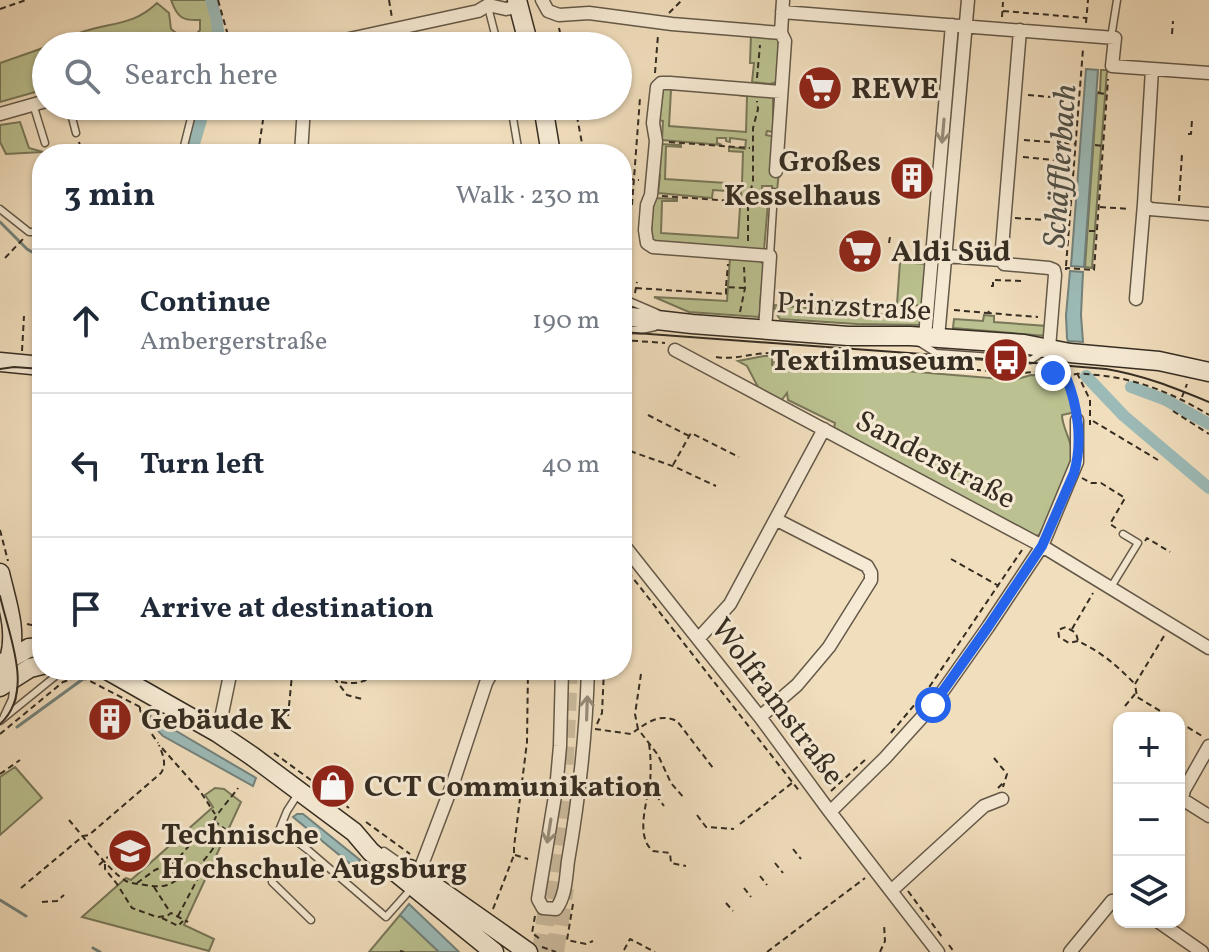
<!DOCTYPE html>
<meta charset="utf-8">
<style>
:root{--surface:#fff;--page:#f6f6f7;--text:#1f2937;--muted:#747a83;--line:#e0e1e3}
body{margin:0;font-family:Vollkorn,serif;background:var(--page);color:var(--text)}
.controls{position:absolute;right:24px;bottom:24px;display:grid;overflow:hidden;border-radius:16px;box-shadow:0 2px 6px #0004}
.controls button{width:72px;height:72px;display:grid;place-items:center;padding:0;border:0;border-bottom:2px solid var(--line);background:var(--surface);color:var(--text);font:40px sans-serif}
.stop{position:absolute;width:24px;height:24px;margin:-18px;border:6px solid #2563eb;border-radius:50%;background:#fff}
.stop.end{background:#2563eb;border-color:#fff;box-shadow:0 2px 8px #0008}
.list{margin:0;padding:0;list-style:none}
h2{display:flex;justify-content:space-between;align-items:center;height:104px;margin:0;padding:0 32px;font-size:34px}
h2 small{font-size:26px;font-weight:400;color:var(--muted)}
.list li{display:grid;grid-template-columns:52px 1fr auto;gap:24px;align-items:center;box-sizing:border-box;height:144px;padding:0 32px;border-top:2px solid var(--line)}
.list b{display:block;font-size:30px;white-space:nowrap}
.list p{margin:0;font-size:26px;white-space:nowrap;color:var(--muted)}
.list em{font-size:26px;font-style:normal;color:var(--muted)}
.icon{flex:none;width:44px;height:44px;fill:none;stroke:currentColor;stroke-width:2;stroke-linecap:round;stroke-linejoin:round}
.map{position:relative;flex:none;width:1209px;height:952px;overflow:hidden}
.search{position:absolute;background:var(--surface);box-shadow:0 2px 6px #0004;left:32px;top:32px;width:600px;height:88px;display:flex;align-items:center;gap:20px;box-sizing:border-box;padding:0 28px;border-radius:44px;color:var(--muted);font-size:30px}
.panel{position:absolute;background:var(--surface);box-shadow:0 2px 6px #0004;left:32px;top:144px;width:600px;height:536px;border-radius:32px}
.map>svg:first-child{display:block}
.green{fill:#bbc190;stroke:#787759;stroke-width:2}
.water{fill:#9cbbb8;stroke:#73827c;stroke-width:2}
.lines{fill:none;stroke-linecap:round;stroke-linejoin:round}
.stream{stroke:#73827c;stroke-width:3}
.canal{stroke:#9cbbb8;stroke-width:12}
.secondary-tunnel{stroke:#cbbb9e;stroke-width:18;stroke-dasharray:18 9;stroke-linecap:butt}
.lane-casing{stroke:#645949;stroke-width:9}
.street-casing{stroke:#645949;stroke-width:15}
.secondary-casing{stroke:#352d22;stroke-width:21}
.path{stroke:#352d22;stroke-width:2;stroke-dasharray:6 4;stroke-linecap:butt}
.lane{stroke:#f6ead4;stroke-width:6}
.street{stroke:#f6ead4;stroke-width:12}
.secondary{stroke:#f6ead4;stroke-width:18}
.tram{stroke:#352d22;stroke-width:2}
.path-bridge{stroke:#352d22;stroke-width:2;stroke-dasharray:6 4;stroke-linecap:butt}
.oneway{stroke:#968c7b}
.route{stroke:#2563eb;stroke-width:10}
.labels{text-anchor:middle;stroke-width:6;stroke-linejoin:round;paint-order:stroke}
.poi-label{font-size:30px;font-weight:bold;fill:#352d22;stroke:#f6ead4;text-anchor:start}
.street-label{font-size:30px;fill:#352d22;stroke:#f6ead4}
.water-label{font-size:32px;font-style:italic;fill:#4f5048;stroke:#f6ead4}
</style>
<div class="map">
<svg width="1209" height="952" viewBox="0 0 1209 952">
<rect width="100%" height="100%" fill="#f1debd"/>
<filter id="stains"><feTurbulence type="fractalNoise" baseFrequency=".0025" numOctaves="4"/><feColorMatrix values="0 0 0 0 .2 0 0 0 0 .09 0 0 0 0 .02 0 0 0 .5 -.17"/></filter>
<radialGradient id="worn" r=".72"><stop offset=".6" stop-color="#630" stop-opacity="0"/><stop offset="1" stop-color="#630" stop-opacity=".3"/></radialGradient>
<!-- green -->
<path class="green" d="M171 0H210L217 23 216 41 199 46H48C60 41 73 35 85 31 114 22 134 25 157 3L169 13 171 29 183 38H193L200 30V20C182 21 177 17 171 0Z
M751 34 775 37 779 39 777 82 770 84 752 82 754 63H750Z
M46 47V89L0 102V63Z
M1101 70H1107L1092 268 1085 267 1097 92H1100Z
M680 87V90H671L669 126 746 132 747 96 738 95V91L773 96V132L767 131 766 135 776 137 779 171 777 191H772V186H762V190L769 191 764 250 657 242 651 238 653 198 677 199V201H662L661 233 738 238 741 192 713 190 712 198 658 193 660 175 655 174 658 144 681 145V147L666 146 665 179 742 184 743 152 729 151V147L745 149 746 140 730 138V142L726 141V138H717V143L722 145 662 140 663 121 659 120 661 93 663 89Z
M20 122 29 148 43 152 6 154 0 142V125Z
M730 258 759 260 764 265 760 305 762 306 759 317 689 312 654 297 727 301Z
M900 262 927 264 924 306 897 304Z
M774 305 923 318V325L857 324 780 319 776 313Z
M984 315 994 316V322L1047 326 1046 336 953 328 954 319 983 321Z
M764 356H772V366L773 362 856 370 857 367 1014 380 1031 375 1060 376 1067 387 1074 410 1071 413 1062 415C1062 427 1071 439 1072 452 1074 470 1049 519 1039 535L1035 536 834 428 835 423 788 400 787 393 781 401 759 389 747 366 738 361Z
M15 767 42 798 0 835V777Z
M215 788 224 789 241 802 184 925 214 939 209 951 82 917 126 878 131 880 213 807 205 795Z
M400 915 439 952H369Z"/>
<!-- water -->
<path class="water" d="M1086 69 1098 70 1084 267 1071 266Z
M1070 271 1083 272 1081 315 1083 342 1068 341 1067 338 1066 315Z
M149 715 256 778 253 786 163 736 158 731Z
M297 814H303L360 860 354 867 293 817Z
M409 904 459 952H439L400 915Z"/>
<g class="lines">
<!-- stream -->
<path class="stream" d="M0 222 27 249 32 252 42 254
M17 727 83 679
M0 900 26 916
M93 948 100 952"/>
<!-- canal -->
<path class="canal" d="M211 0 216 17 220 45
M191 154 205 106
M1086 376 1124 416 1209 488
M1131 387 1166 400 1209 424"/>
<!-- secondary-tunnel -->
<path class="secondary-tunnel" d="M541 952 564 778 569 670
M555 952 565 888"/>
<!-- lane casing -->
<g class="lane-casing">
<path id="lane" d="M488 7 498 46
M1111 38 1117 0
M33 104 45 143
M69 106 76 133
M511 106 519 154
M182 154 194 106
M0 209 29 232H42
M770 256 774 192
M622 298 657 313
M622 330H641L655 327
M920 343 936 353 1006 358 1031 360 1043 352
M1111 587 1138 543 1123 534
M4 716 12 699 14 681
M0 721 63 670
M280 829 308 850 386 917 411 889
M278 833 287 811 298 794
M384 851 408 868
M272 882 311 920"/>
</g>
<!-- street casing -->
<g class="street-casing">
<path id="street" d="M542 0 548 11 559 15 589 13 672 24 781 33 783 0
M782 12 1115 38 1112 66 1209 73
M317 46 478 11 488 5 506 9 519 6
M1152 69 1144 204 1150 209 1209 214
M0 114 46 101
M301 154 304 106
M776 171 785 41 781 33
M945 256 1001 260 1004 264 1049 268 1054 270 1055 275 1049 348
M1001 260 1020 30
M1136 299 1144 204
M765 330 770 256 653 247 647 243 645 230 647 205 651 195 656 141 653 123 657 87 661 83H670L781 92
M925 337 952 25
M938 338 968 0
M675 350 1042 546 1209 648
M622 543 760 717 830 812 938 952
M699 638 730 604 824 429
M562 670 560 746 556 790 538 899 543 908 556 909C566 896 566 876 568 861 579 798 586 734 588 670
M760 717 797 685 829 647 871 580V573L867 566 777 520
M218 733 231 670
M1209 746 1184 790 1182 799 1209 816
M830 812 885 758 933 705 988 627 1042 546 1077 462V420
M418 875 453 783 486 683 493 670
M891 891 984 806 1002 799
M1159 922 1202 952
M1070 952 1112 901 1119 900"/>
</g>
<!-- secondary casing -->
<g class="secondary-casing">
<path id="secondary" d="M517 0 529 46
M543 106 551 154
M622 316 692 324 848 336H910L1024 344 1070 353 1159 361 1209 372
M0 362 42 366
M0 573C6 600 18 631 9 659 7 665 3 671 0 677
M4 662 29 648 42 647
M107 670 218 733 252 756 354 832 371 852 494 952
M0 687 30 668 42 665
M410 869 528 952"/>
</g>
<!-- path -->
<path class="path" d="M218 0 231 46
M389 0 392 18
M0 9 26 0
M1003 11 1086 18
M669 13 682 0
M1002 17 1003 2
M1086 23 1088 0
M559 28 563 46
M1172 34 1173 21
M655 73 658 35
M757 78 760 45
M1098 93 1106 94
M1028 95 1051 97
M575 106 584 154
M1188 134H1191L1192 120
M1024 140 1076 144
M79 142 81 149
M669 142 750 148
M1095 145 1102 146
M258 154 265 106 291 110
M1023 157 1054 160
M628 179 639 180
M662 196 747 202
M1179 201 1182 154
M632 205 640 98H642
M1100 207 1130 209
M1015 218 1046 220
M1089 231H1096
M748 241V202L753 181V128L758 109 757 101
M889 243 890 237H893
M5 258 23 239
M1066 266 1083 49
M1066 270V268L1094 270 1108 79
M726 286 728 264
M991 286H993V280L1022 281
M636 288 726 294V287L744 288
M635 293 637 282
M778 297 888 305
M954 310 987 313
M989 311 988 313 1038 317
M740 312 745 288 744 267
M622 340 665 343
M22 351 24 316
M716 357C735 360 752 353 771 353L1016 373C1032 373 1052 369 1066 377 1076 372 1086 374 1097 375 1139 379 1174 394 1209 415
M1077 373 1090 400V425
M1066 378 1076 410
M1182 397 1187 384
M1173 411 1209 434
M648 415 689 436
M1093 421 1158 460
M630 451 675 467 716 486
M673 465 691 433 739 457
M1082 478 1091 483H1101L1125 498 1110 524 1116 528
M622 524 628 533
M0 530 8 561
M1145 541 1147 538 1170 552
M951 559 999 586
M622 564 800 792
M27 624 42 627
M1072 629 1093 593
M1164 636 1135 684 1137 697 1172 718
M1078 641 1069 643 1059 637 1058 630 1066 627 1076 633 1078 641C1104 654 1115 664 1135 684
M328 670 347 695 362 699
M641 674 635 714 638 729C651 720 662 714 677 721L713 768
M243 676C262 677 274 670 292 674L298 670
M341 682C357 685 364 682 378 673V670
M1125 706 1135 694
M140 707V710L149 730 158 743
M288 716 292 675
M1179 722 1202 736
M597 724 602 713 604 670
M595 729 631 734 638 729 658 755 671 783 685 799
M891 733 930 686 1022 550
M0 734 63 682C74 678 79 676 90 681L140 707
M649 744C651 757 651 770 650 783 647 802 635 837 653 851L670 853 671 863 686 866
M162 748 200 791 215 814
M274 753 349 808
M994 758 1007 774 1003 787
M0 774 20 760
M524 786 546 789
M650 787 664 806
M998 788 1004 782
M831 791 867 758
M697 815 706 827 734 829
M69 820C82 835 111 873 126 881 132 884 139 884 145 885 168 889 174 884 189 868
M214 821 229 832
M366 822 410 854
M740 824 792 783
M793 849 801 859
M515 855 528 859
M177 862C181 864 185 867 189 868 203 869 218 841 224 830
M775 863 783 873
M105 864V869L117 884 132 908 157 917 167 916 171 913 188 922
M760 876 767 885
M137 883 155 870 176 861 207 825 214 821C216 814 232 797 238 788
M154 887 170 912
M21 888 83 836 89 835 161 773C167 764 163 755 159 745
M744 888 751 897
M908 891 942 937
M42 902 57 901 64 895
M726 903 733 911
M573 904 567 940 586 944 593 941
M493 909 514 855V847L527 742 528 670
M178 916 198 878 197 868
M535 916 532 933 540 939 539 941
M162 918 178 926 183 921
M949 945 954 952
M542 947 556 952
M624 950 630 939 655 952
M400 951 404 952
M767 952 865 878
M880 952 885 941 884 924"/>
<!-- lane -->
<use href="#lane" class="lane"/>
<!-- street -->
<use href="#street" class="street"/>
<!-- secondary -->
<use href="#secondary" class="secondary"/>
<!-- tram -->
<path class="tram" d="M622 332 936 355 1106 369C1143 375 1175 388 1209 402
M0 369 14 367 42 369
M0 596C9 636 35 693 0 724"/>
<!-- path-bridge -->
<path class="path-bridge" d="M99 865 111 854"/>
</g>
<!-- one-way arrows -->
<defs><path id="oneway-shaft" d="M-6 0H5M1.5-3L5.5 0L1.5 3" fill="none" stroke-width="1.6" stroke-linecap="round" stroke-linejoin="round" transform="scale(2)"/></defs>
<g class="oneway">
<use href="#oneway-shaft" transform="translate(943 131) rotate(95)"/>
<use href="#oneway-shaft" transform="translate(587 708) rotate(-88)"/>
<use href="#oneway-shaft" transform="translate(549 831) rotate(99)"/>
</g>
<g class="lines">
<!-- route -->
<path class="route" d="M933 705 988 627 1042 546 1074 473C1083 442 1078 406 1066 377L1061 374 1053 373"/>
</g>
<!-- icons -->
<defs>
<g id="supermarket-disc" transform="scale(2.3)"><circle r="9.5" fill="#8f2418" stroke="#f6ead4"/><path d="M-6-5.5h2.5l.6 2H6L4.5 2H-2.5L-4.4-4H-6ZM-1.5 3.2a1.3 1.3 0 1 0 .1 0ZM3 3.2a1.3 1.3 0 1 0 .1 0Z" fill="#fff"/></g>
<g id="building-disc" transform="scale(2.3)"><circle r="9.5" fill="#8f2418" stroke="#f6ead4"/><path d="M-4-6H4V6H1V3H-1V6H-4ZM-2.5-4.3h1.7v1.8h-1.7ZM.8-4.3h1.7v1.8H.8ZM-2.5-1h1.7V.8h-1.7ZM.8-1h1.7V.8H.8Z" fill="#fff"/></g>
<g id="bus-disc" transform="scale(2.3)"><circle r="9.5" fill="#8f2418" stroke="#f6ead4"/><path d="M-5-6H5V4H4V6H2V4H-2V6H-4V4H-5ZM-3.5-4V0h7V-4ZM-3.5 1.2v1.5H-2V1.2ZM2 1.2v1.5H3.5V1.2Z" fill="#fff"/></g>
<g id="shop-disc" transform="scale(2.3)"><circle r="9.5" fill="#8f2418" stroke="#f6ead4"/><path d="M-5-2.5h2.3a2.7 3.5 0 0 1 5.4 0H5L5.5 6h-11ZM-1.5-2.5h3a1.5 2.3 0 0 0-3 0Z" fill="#fff"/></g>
<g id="university-disc" transform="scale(2.3)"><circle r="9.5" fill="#8f2418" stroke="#f6ead4"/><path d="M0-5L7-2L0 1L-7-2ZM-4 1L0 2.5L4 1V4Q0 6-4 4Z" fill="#fff"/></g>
</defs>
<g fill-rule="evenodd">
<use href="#supermarket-disc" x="820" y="88"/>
<use href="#building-disc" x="912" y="178"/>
<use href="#supermarket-disc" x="860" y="251"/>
<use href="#bus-disc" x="1006" y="360"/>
<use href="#building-disc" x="110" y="719"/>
<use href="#shop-disc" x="333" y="786"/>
<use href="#university-disc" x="130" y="851"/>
</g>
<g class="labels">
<!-- poi labels -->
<g class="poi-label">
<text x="851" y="98">REWE</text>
<text x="881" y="171" text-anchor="end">Großes<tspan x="881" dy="34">Kesselhaus</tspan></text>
<text x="891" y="261">Aldi Süd</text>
<text x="975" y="370" text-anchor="end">Textilmuseum</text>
<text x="141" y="729">Gebäude K</text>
<text x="364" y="796">CCT Communikation</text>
<text x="161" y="844">Technische<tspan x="161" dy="34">Hochschule Augsburg</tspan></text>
</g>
<!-- street labels -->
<g class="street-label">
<text transform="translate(854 306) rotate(3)" y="10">Prinzstraße</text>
<text transform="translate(936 459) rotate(28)" y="10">Sanderstraße</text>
<text transform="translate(778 701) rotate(53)" y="10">Wolframstraße</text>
</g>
<!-- water labels -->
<g class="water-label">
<text transform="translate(1059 166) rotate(-86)" y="11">Schäfflerbach</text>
</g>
</g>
<rect width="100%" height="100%" filter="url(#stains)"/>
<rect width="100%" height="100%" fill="url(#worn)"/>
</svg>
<div class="controls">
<button>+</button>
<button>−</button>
<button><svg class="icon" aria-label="layers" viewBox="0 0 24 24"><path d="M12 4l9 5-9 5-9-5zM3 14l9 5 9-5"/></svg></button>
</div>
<div class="stop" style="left:933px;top:705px"></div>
<div class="stop end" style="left:1053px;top:373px"></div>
<div class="search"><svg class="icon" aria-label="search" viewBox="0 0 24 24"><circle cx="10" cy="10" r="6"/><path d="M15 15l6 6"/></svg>Search here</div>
<section class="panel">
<h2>3 min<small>Walk · 230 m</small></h2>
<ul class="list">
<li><svg class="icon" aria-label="ahead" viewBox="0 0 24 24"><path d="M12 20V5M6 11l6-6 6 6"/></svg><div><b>Continue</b><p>Ambergerstraße</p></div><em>190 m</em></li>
<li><svg class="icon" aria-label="left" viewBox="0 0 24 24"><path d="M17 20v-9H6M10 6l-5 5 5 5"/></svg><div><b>Turn left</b></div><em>40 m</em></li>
<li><svg class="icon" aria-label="arrive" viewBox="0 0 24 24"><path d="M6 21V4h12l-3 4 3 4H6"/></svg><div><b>Arrive at destination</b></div></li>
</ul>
</section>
</div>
